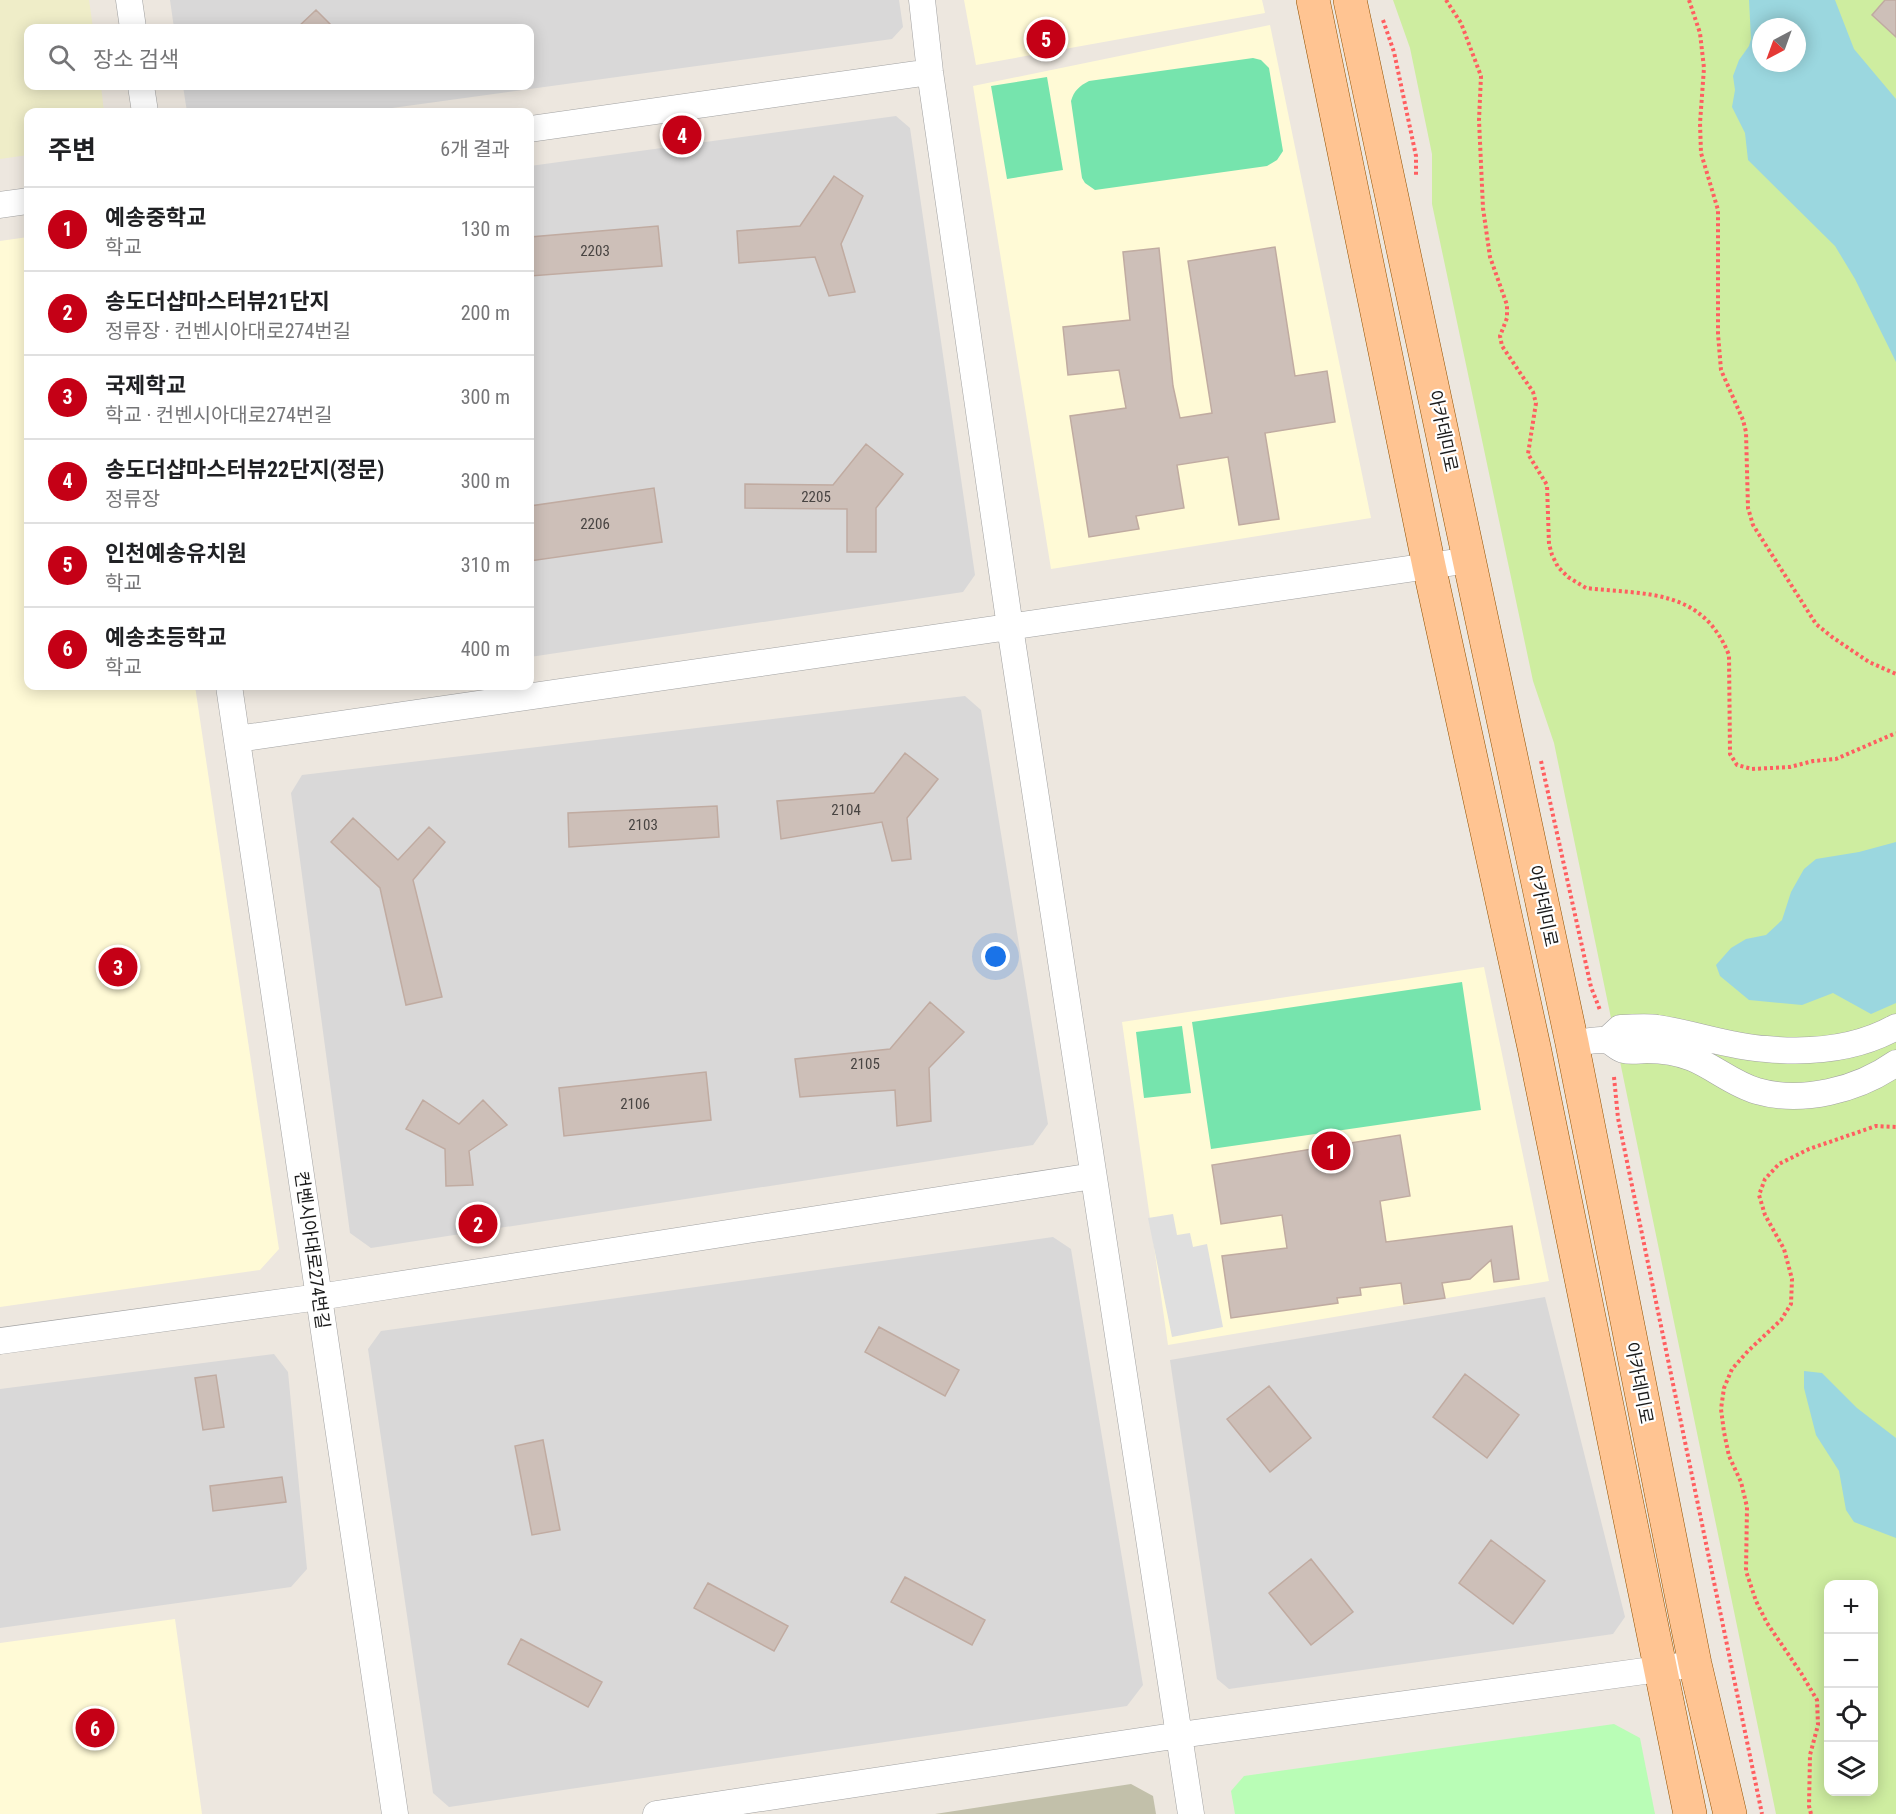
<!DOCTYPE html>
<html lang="ko">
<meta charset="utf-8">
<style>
:root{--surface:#fff;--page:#f2f2f2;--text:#202124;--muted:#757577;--line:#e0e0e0;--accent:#c50016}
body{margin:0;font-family:"Roboto Condensed","Noto Sans KR",sans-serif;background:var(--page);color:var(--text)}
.controls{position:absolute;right:18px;bottom:18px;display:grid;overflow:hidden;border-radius:12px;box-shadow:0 3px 15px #0003}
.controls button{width:54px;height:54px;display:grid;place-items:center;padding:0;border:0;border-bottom:2px solid var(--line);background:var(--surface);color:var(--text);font:30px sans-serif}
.compass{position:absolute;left:1752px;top:18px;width:54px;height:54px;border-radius:50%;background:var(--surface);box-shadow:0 3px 15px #0003;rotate:221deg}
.you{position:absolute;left:996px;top:957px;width:21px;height:21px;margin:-15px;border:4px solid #fff;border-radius:50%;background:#1a73e8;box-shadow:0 0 0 9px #1a73e833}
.badge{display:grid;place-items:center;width:39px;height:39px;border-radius:50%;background:var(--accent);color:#fff;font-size:20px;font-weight:700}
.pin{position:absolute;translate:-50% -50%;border:3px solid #fff;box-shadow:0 2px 6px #0006}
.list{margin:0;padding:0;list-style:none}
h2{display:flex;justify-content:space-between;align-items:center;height:78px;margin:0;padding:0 24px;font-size:26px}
h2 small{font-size:20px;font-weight:400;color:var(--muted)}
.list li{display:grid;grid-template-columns:39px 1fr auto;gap:18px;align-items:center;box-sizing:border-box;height:84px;padding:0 24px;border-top:2px solid var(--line)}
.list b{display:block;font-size:22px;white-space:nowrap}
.list p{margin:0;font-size:20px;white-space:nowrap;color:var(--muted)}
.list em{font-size:20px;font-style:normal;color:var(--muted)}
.icon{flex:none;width:33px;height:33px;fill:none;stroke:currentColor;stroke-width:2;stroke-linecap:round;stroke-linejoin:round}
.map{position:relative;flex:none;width:1896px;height:1814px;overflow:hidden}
.search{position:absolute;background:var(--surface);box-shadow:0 3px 15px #0003;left:24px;top:24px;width:510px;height:66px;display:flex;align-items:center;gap:15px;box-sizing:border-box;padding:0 21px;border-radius:12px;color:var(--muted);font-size:22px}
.panel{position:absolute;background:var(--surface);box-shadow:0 3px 15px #0003;left:24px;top:108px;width:510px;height:582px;border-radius:12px}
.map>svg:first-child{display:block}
.residential{fill:#d9d8d8}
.education{fill:#fffad6}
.construction{fill:#c2c0aa}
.farmland{fill:#efedc8}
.grass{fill:#ceeda0;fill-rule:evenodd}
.park{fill:#b9fdb6}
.pitch{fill:#76e4ad}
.parking{fill:#dfdfdf}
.water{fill:#9bd7df;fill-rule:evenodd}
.building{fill:#cdbfb8;stroke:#c0aba1;stroke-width:1.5}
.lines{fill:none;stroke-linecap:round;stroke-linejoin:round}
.minor-casing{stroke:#a2a2a2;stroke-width:27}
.major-casing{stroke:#915100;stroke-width:34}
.path{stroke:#ff5e60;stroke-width:4;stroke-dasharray:3 3;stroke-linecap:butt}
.minor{stroke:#fff;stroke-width:26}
.major{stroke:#ffc492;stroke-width:33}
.labels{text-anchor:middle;stroke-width:4.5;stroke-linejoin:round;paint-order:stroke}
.number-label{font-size:15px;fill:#484442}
.street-label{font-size:18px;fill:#1b1b1b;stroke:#fff}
</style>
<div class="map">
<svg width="1896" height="1814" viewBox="0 0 1896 1814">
<rect width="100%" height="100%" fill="#ede7df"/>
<!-- residential -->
<path class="residential" d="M170 0H899L903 27 892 39 363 112H187L183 86H530V28H174Z
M896 116 910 128 975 575 963 592 530 657V166Z
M965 696 981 710 1048 1124 1033 1145 371 1248 350 1233 291 793 302 775Z
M1053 1237 1071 1249 1143 1685 1127 1706 449 1807 433 1793 368 1349 381 1331Z
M1545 1297 1625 1617 1613 1634 1229 1689 1217 1679 1170 1360Z
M274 1354 288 1372 307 1569 291 1587 0 1628V1389Z"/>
<!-- education -->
<path class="education" d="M964 0H1262L1265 13 976 65Z
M1270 25 1371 518 1051 569 973 86Z
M28 237V686H195L279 1249 260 1270 0 1307V241Z
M1484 967 1549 1281 1168 1345 1122 1022Z
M175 1619 202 1814H0V1643Z"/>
<!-- construction -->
<path class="construction" d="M1131 1784 1153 1796 1156 1814H935Z"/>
<!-- farmland -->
<path class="farmland" d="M0 0H89L93 28H28V86H101L104 112H28V155L0 159Z"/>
<!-- grass -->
<path class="grass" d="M1393 0H1896V1814H1776L1554 743 1533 681 1432 204V154L1410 48ZM1761 27H1797V63H1761ZM1828 1584H1874V1792H1828Z"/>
<!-- park -->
<path class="park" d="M1614 1724 1640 1738 1655 1814H1235L1231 1791 1244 1776Z"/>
<!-- pitch -->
<path class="pitch" d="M1253 58 1261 60 1269 68 1283 151 1277 160 1267 166 1095 190 1085 183 1082 178 1071 101C1074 91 1079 86 1089 81Z
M1047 77 1063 170 1007 179 991 86Z
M1462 982 1481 1110 1211 1149 1192 1022Z
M1182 1026 1191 1093 1144 1098 1136 1032Z"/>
<!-- parking -->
<path class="parking" d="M1173 1214 1177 1235 1190 1233 1193 1247 1207 1244 1223 1327 1172 1337 1148 1218Z"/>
<!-- water -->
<path class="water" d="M1749 0H1835L1854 49 1896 99V362L1855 279 1835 246 1748 160 1745 133 1732 107 1735 90 1733 76 1739 60 1749 46 1751 39ZM1761 27H1797V63H1761Z
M1896 842V1003L1871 1014 1833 993 1802 1005 1749 1000 1720 976 1716 965 1731 948 1746 939 1766 935 1782 920 1791 892 1804 869 1816 859 1859 852Z
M1804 1371 1822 1373 1857 1408 1896 1438V1538L1854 1522 1846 1510 1839 1471 1816 1435 1804 1388Z"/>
<!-- building -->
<path class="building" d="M1885 0H1896V37L1872 15Z
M316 10 334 28H297Z
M834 176 863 196 841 244 855 292 829 296 815 257 739 263 737 231 800 226Z
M658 226 662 266 530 276V237Z
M1275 247 1295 376 1327 371 1335 422 1265 433 1279 519 1239 525 1228 457 1177 465 1184 508 1136 516 1139 529 1089 537 1070 416 1126 408 1119 370 1068 375 1063 327 1130 320 1123 252 1159 248 1173 386 1180 418 1212 413 1188 261Z
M866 444 903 474 876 508V552H847V509L745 508V484L833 485Z
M654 488 662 542 530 561V506Z
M905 753 938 779 907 818 911 859 892 861 882 822 781 839 777 801 874 793Z
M717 806 719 837 569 847 568 813Z
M353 818 398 860 429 827 445 842 413 880 442 997 406 1005 380 888 331 842Z
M930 1002 964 1032 929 1068 931 1121 897 1126 895 1090 800 1097 795 1059 890 1049Z
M706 1072 711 1120 564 1136 559 1088Z
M423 1100 459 1124 483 1100 507 1125 469 1151 473 1185 446 1186 445 1149 406 1129Z
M1400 1135 1410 1196 1380 1201 1386 1242 1512 1226 1519 1279 1494 1282 1491 1260 1470 1279 1442 1283 1445 1298 1404 1304 1401 1283 1360 1288 1361 1295 1337 1298 1338 1303 1231 1318 1222 1256 1287 1248 1282 1215 1221 1224 1212 1165Z
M879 1327 959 1370 945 1396 865 1352Z
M1465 1374 1519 1415 1487 1458 1433 1417Z
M216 1375 224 1427 203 1430 195 1378Z
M1269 1386 1311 1438 1270 1472 1227 1419Z
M543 1440 560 1530 532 1535 515 1446Z
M282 1477 286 1502 213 1511 210 1486Z
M1491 1540 1545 1581 1513 1624 1459 1583Z
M1311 1559 1353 1612 1311 1645 1269 1593Z
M905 1577 985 1620 972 1645 891 1602Z
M708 1583 788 1626 774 1651 694 1608Z
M521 1639 602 1682 588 1707 508 1664Z"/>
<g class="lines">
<!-- minor casing -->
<g class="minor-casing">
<path id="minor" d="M129 0 133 28
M922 0 930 72 1010 627 1191 1814
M141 86 145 112
M530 129 930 72
M0 205 28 201
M229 686 395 1814
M237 739 1470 560
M1607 1040 1620 1028C1632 1028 1645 1026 1657 1028 1693 1033 1729 1047 1766 1049 1809 1053 1857 1049 1896 1027
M1572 1043C1582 1043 1599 1038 1608 1041 1614 1043 1618 1049 1624 1050 1631 1052 1640 1050 1647 1050 1662 1050 1677 1052 1692 1058 1714 1067 1733 1084 1757 1091 1802 1104 1858 1090 1896 1063
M0 1341 319 1297 1093 1176
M656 1814 1180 1735 1695 1664"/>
</g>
<!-- major casing -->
<g class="major-casing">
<path id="major" d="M1313 0 1429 566 1534 1047 1690 1814
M1350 0 1572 1043 1695 1664 1730 1814"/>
</g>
<!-- path -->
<path class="path" d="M1446 0 1461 23 1481 76 1479 120 1483 208 1490 257 1507 305V318L1500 336 1502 346 1533 392 1536 403 1528 454 1547 485 1549 544 1552 555 1558 567 1568 577 1586 588C1646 595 1702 588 1729 655L1730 754 1737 765 1752 769 1790 767 1813 761 1836 759 1896 733
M1689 0 1700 33 1704 68 1700 123 1701 153 1718 210V334L1721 370 1743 420 1746 432 1748 508 1753 525 1816 624 1832 637 1869 662 1896 674
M1383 20 1394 52 1416 156V177
M1541 761 1591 987 1600 1010
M1614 1077 1618 1118 1762 1814
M1811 1814 1809 1806 1810 1755 1818 1725 1817 1700 1801 1673 1767 1623 1756 1601 1746 1571 1747 1507 1741 1482 1729 1456 1724 1432 1721 1409 1724 1388 1732 1369 1748 1351 1781 1320 1791 1304 1792 1279 1784 1249 1765 1215 1759 1195 1765 1179 1779 1164 1809 1149 1876 1126 1896 1127"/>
<!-- minor -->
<use href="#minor" class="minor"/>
<!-- major -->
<use href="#major" class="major"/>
</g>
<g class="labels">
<!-- number labels -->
<g class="number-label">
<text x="595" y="256">2203</text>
<text x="816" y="502">2205</text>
<text x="595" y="529">2206</text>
<text x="846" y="815">2104</text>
<text x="643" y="830">2103</text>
<text x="865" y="1069">2105</text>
<text x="635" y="1109">2106</text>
</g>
<!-- street labels -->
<g class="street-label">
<text transform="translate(1443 431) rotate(78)" y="6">아카데미로</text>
<text transform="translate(1543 906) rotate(78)" y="6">아카데미로</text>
<text transform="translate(312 1250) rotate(82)" y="6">컨벤시아대로274번길</text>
<text transform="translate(1639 1383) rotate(79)" y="6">아카데미로</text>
</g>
</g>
</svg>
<div class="controls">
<button>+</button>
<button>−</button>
<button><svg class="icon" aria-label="locate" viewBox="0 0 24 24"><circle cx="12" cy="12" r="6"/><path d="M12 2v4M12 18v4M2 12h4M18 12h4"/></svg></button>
<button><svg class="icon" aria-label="layers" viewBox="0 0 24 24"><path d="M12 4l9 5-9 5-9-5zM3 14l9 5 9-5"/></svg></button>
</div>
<svg class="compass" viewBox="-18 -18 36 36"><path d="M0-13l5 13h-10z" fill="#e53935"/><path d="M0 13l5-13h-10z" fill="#757577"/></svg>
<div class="you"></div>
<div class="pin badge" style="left:1331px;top:1151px">1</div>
<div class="pin badge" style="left:478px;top:1224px">2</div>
<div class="pin badge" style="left:118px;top:967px">3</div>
<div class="pin badge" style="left:682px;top:135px">4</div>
<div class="pin badge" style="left:1046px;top:39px">5</div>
<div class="pin badge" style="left:95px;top:1728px">6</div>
<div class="search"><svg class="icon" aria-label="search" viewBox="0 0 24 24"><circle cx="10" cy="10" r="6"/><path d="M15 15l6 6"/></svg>장소 검색</div>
<section class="panel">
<h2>주변<small>6개 결과</small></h2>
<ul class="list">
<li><span class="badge">1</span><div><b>예송중학교</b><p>학교</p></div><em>130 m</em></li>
<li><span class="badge">2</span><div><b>송도더샵마스터뷰21단지</b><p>정류장 · 컨벤시아대로274번길</p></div><em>200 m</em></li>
<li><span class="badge">3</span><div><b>국제학교</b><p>학교 · 컨벤시아대로274번길</p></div><em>300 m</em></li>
<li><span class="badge">4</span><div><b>송도더샵마스터뷰22단지(정문)</b><p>정류장</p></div><em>300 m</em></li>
<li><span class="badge">5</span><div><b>인천예송유치원</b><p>학교</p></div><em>310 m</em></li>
<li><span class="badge">6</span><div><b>예송초등학교</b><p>학교</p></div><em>400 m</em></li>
</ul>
</section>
</div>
